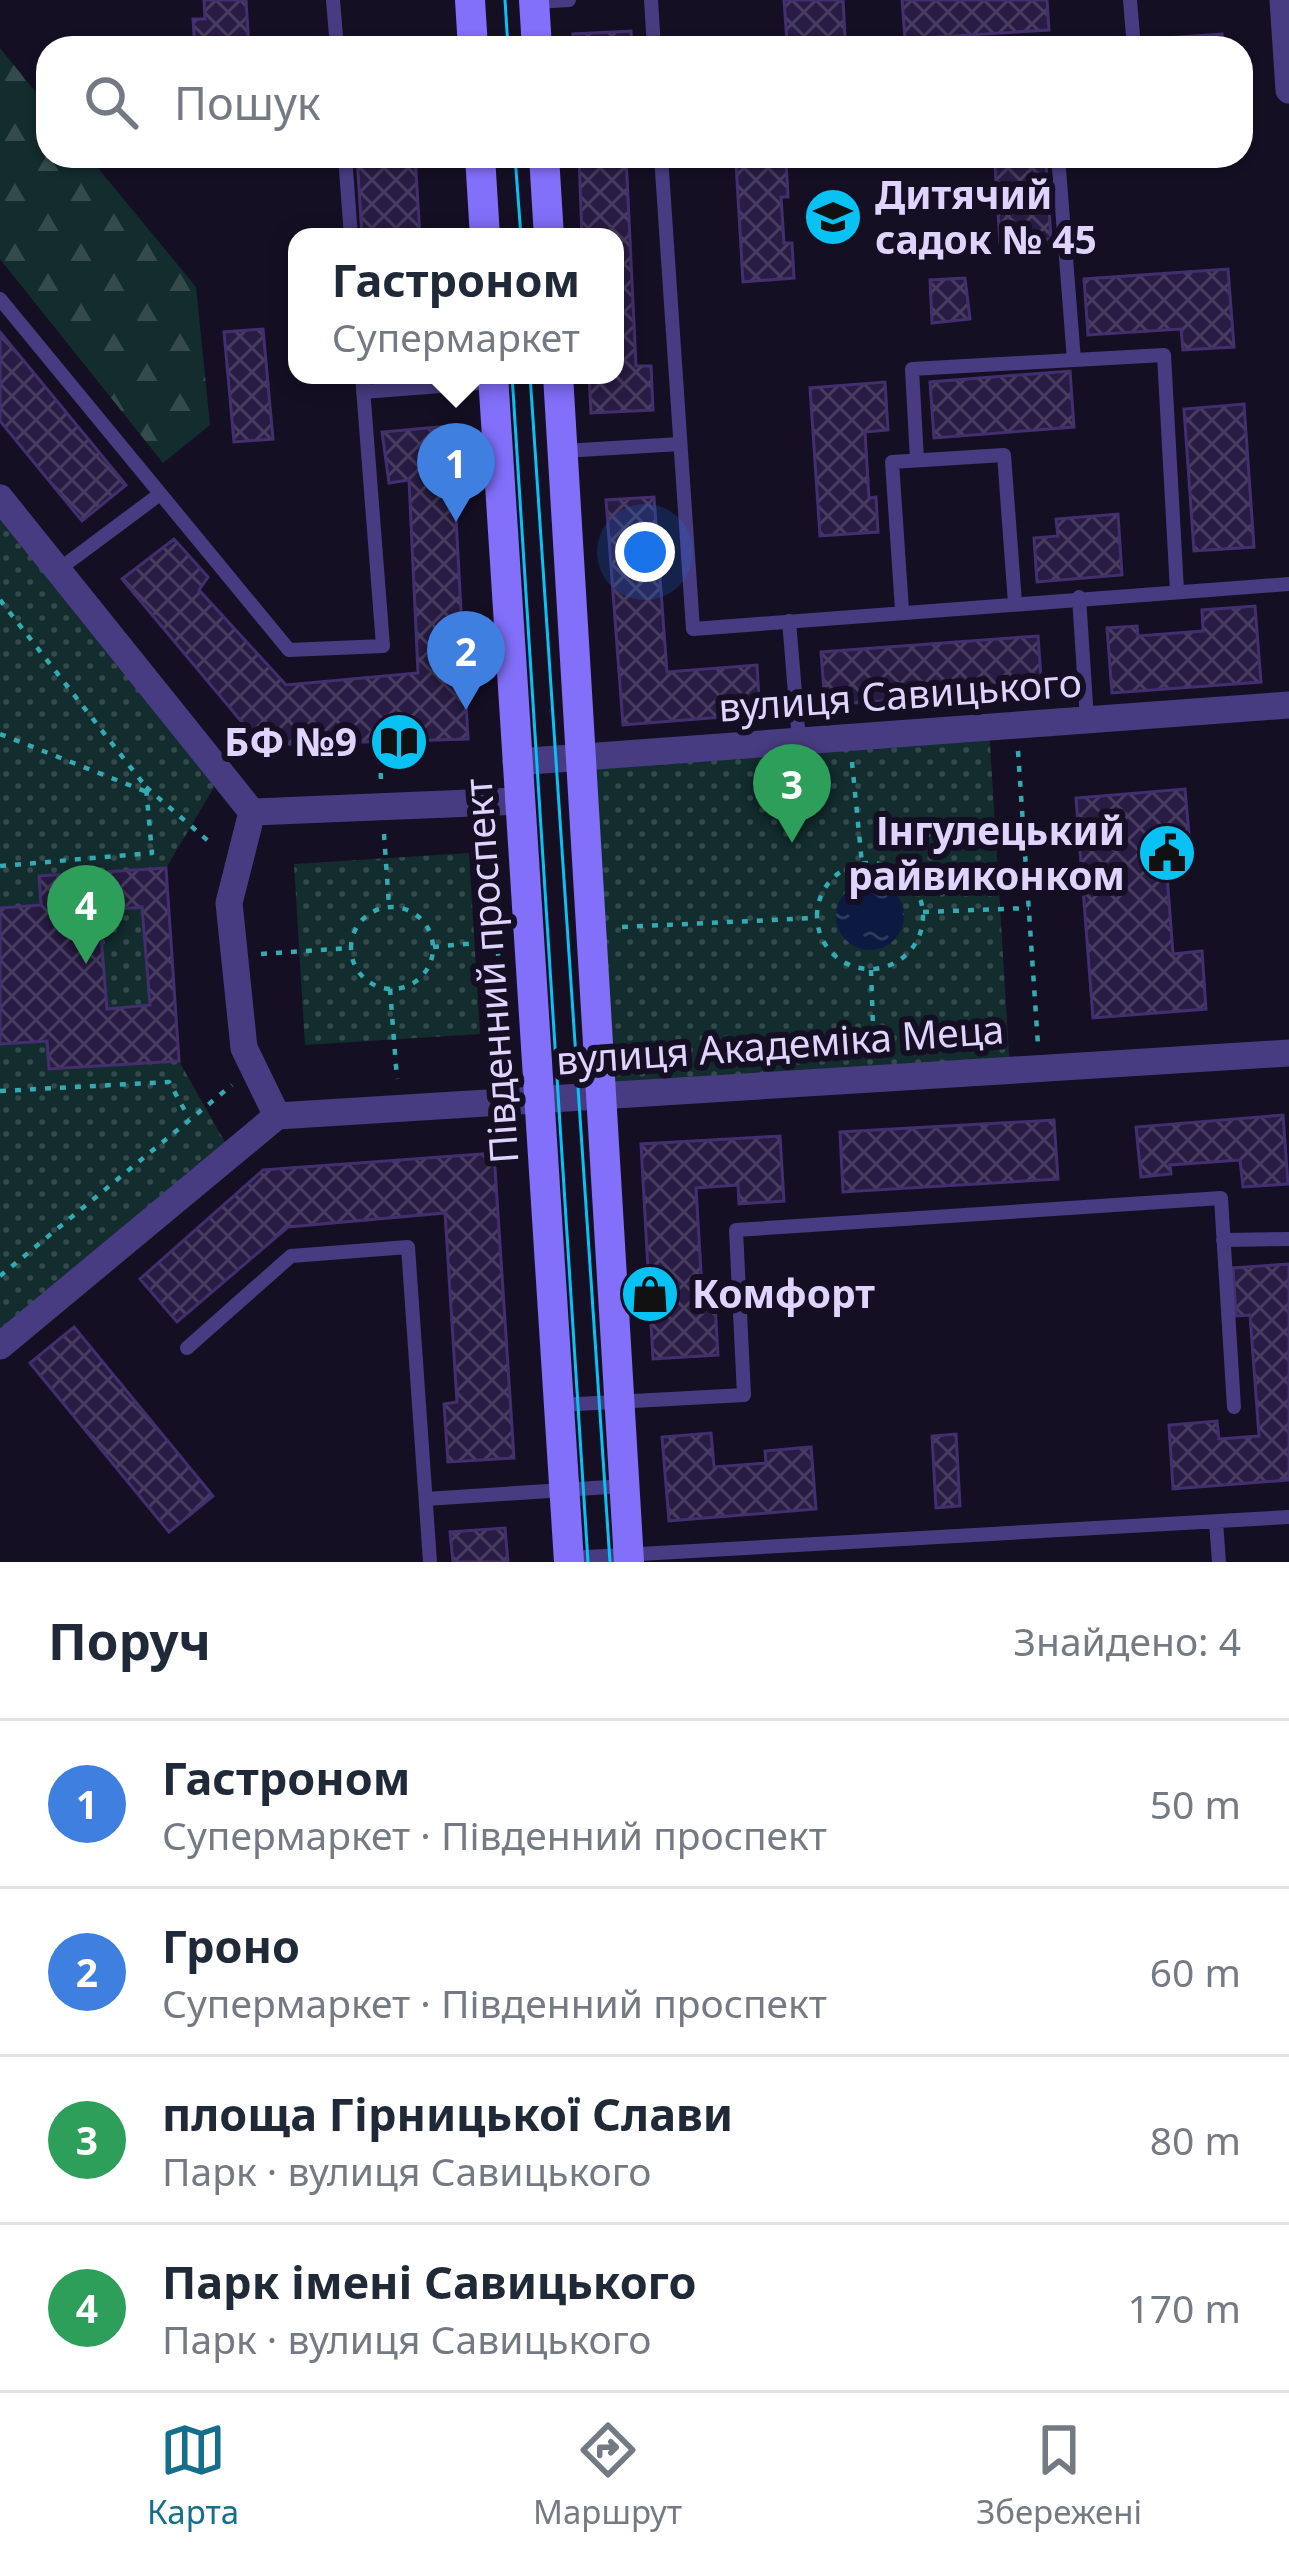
<!DOCTYPE html>
<html lang="uk">
<meta charset="utf-8">
<style>
:root{--surface:#fff;--page:#f2f2f3;--text:#1f2937;--muted:#747a83;--line:#e0e1e3;--accent:#156e8c}
body{margin:0;font-family:"Noto Sans",sans-serif;background:var(--page);color:var(--text)}
.you{position:absolute;left:645px;top:552px;width:42px;height:42px;margin:-30px;border:9px solid #fff;border-radius:50%;background:#1a73e8;box-shadow:0 0 0 18px #1a73e833}
.badge{display:grid;place-items:center;width:78px;height:78px;border-radius:50%;background:var(--accent);color:#fff;font-size:39px;font-weight:700}
.pin{position:absolute;translate:-50% -99px;filter:drop-shadow(0 3px 6px #0008)}
.pin::after{content:'';position:absolute;top:63px;width:42px;height:36px;background:inherit;clip-path:polygon(0 0,100% 0,50% 100%)}
.popup{position:absolute;left:288px;top:228px;width:336px;height:156px;box-sizing:border-box;display:grid;place-content:center;border-radius:24px;background:var(--surface);filter:drop-shadow(0 3px 9px #0005);font-size:39px;white-space:nowrap;color:var(--muted)}
.popup b{font-size:45px;color:var(--text)}
.popup::after{content:'';position:absolute;left:50%;top:100%;margin-left:-24px;border:24px solid transparent;border-top-color:var(--surface)}
.list{margin:0;padding:0;list-style:none}
h2{display:flex;justify-content:space-between;align-items:center;height:156px;margin:0;padding:0 48px;font-size:51px}
h2 small{font-size:39px;font-weight:400;color:var(--muted)}
.list li{display:grid;grid-template-columns:78px 1fr auto;gap:36px;align-items:center;box-sizing:border-box;height:168px;padding:0 48px;border-top:3px solid var(--line)}
.list b{display:block;font-size:45px;white-space:nowrap}
.list p{margin:0;font-size:39px;white-space:nowrap;color:var(--muted)}
.list em{font-size:39px;font-style:normal;color:var(--muted)}
.icon{flex:none;width:66px;height:66px;fill:none;stroke:currentColor;stroke-width:2;stroke-linecap:round;stroke-linejoin:round}
.map{position:relative;flex:none;width:1289px;height:1562px;overflow:hidden}
.search{position:absolute;background:var(--surface);box-shadow:0 3px 9px #0004;left:36px;right:36px;top:36px;height:132px;display:flex;align-items:center;gap:30px;box-sizing:border-box;padding:0 42px;border-radius:36px;color:var(--muted);font-size:45px}
.sheet{height:828px;background:var(--surface)}
nav{display:flex;justify-content:space-around;align-items:center;box-sizing:border-box;height:168px;border-top:3px solid var(--line);background:var(--surface);font-size:33px;color:var(--muted)}
nav a{display:grid;justify-items:center;gap:6px}
nav .on{color:var(--accent)}
.map>svg:first-child{display:block}
.forest{fill:url(#forest-firs)}
.park{fill:url(#park-dots)}
.water{fill:url(#water-ripples)}
.building{fill:url(#building-cross-hatch);stroke:#432f6f;stroke-width:3;fill-rule:evenodd}
.lines{fill:none;stroke-linecap:round;stroke-linejoin:round}
.path{stroke:#34abb2;stroke-width:4.5;stroke-dasharray:6 9;stroke-linecap:butt}
.lane{stroke:#473c81;stroke-width:14}
.street{stroke:#473c81;stroke-width:27}
.secondary{stroke:#826ffa;stroke-width:30}
.tram{stroke:#09c2f4;stroke-width:3}
.labels{text-anchor:middle;stroke-width:12;stroke-linejoin:round;paint-order:stroke}
.poi-label{font-size:39px;font-weight:bold;fill:#ded4fd;stroke:#150f24;text-anchor:start}
.street-label{font-size:39px;fill:#ded4fd;stroke:#150f24}
</style>
<div class="map">
<svg width="1289" height="1562" viewBox="0 0 1289 1562">
<defs>
<pattern id="forest-firs" width="22" height="20" patternUnits="userSpaceOnUse" patternTransform="scale(3)"><rect width="22" height="20" fill="#132c2e"/><path d="M5 1l3.5 6h-7zM16 11l3.5 6h-7z" fill="#354a4d"/></pattern>
<pattern id="park-dots" width="8" height="8" patternUnits="userSpaceOnUse" patternTransform="scale(3)"><rect width="8" height="8" fill="#132c2e"/><path d="M2 2h.1M6 6h.1" fill="none" stroke="#354a4d" stroke-width="1.8" stroke-linecap="round"/></pattern>
<pattern id="water-ripples" width="26" height="14" patternUnits="userSpaceOnUse" patternTransform="scale(3)"><rect width="26" height="14" fill="#0c1941"/><path d="M2 4q2-2 4 0t4 0M15 11q2-2 4 0t4 0" fill="none" stroke="#2f3a5d"/></pattern>
<pattern id="building-cross-hatch" width="8" height="8" patternUnits="userSpaceOnUse" patternTransform="scale(3)"><rect width="8" height="8" fill="#291c44"/><path d="M0 0l8 8M0 8l8-8" fill="none" stroke="#483c60"/></pattern>
</defs>
<rect width="100%" height="100%" fill="#150f24"/>
<!-- forest -->
<path class="forest" d="M0 48 48 107V156H88L196 287 210 425 163 463 0 259Z"/>
<!-- park -->
<path class="park" d="M0 498 222 774 166 868 179 1061 231 1153 0 1346Z
M989 727 1010 1070 603 1096 583 757Z
M469 853 480 1034 305 1045 294 864Z"/>
<!-- water -->
<path class="water" d="M836 916a34 34 0 1 1 68 0a34 34 0 1 1-68 0Z"/>
<!-- building -->
<path class="building" d="M204 0H246L249 48H195L193 19H205Z
M784 0H843L845 37 787 42Z
M902 0H1047L1049 30 905 39Z
M631 31 632 48H574L573 34Z
M1222 34 1223 48H1166V38Z
M357 156H415L420 237H362Z
M579 156H626L636 366H651L653 410 591 413 589 375H615V237H582Z
M786 160 788 197H781L784 243H792L794 278 743 282 736 163Z
M1046 162 1051 239 1000 243 995 165Z
M1228 269 1234 347 1183 350 1181 329 1088 335 1084 279Z
M965 278 970 319 932 323 930 280Z
M263 329 273 439 234 442 224 332Z
M0 332 126 485 82 521 0 421Z
M1070 371 1074 427 934 438 930 382Z
M885 382 888 430 865 432 869 498 876 497 878 532 820 536 810 388Z
M1244 404 1254 547 1194 551 1184 409Z
M451 426 468 739 261 745 122 579 174 539 208 577 199 590 286 685 418 673 409 480 389 483 382 432Z
M654 497 667 672 757 665 760 714 623 725 606 500Z
M1118 514 1122 575 1037 582 1034 538 1058 536 1056 519Z
M1255 606 1261 682 1112 693 1107 628 1137 626 1138 636 1203 631 1202 610Z
M1038 636 1042 690 825 705 821 652Z
M1185 789 1190 846 1165 848 1173 954 1202 951 1206 1009 1093 1018 1076 798Z
M166 868 179 1061 49 1069 47 1041 0 1044V908L41 905 39 876ZM142 907 150 1005 107 1009 99 911Z
M1283 1115 1288 1184 1243 1187 1240 1160 1170 1165 1171 1174 1141 1177 1136 1127Z
M1054 1120 1058 1179 843 1192 840 1132Z
M780 1136 784 1201 739 1204 738 1185 696 1188 703 1305 715 1304 718 1355 653 1359 641 1144Z
M494 1153 514 1458 448 1462 444 1404 457 1402 445 1213 288 1227 177 1322 140 1279 263 1170Z
M1289 1264V1480L1173 1489 1169 1425 1217 1421 1219 1439 1259 1436 1250 1315 1236 1316 1233 1268Z
M74 1327 213 1496 169 1532 30 1363Z
M711 1433 714 1467 766 1463 765 1451 811 1447 816 1509 669 1521 662 1437Z
M956 1434 960 1506 936 1508 932 1436Z
M505 1528 508 1562H453L450 1532Z"/>
<g class="lines">
<!-- path -->
<path class="path" d="M0 600 146 787 152 853 0 866
M0 734 147 792
M1018 751 1038 1045
M380 758 381 780
M852 762 862 864
M146 787 214 846
M490 830 506 1076
M384 834 389 906
M817 916a53 53 0 1 1 106 0a53 53 0 1 1-106 0Z
M351 948a41 41 0 1 1 82 0a41 41 0 1 1-82 0Z
M923 912 1029 908
M622 927 815 918
M433 947 497 941
M261 954 351 948
M871 970 874 1054
M390 989 397 1079
M0 1091 169 1082 189 1118
M0 1276 232 1085"/>
<!-- lane -->
<path class="lane" d="M333 0 337 48
M651 0 654 48
M1130 0 1134 48
M535 2 569 0
M345 156 351 237
M661 156 693 629 1289 584
M1058 156 1074 360
M0 299 289 650 383 646 362 375
M363 392 493 382
M563 451 680 444
M917 460 912 369 1164 355 1177 591
M58 570 160 494
M1079 597 1087 720
M902 610 892 462 1004 455 1015 603
M789 621 799 741
M1223 1240 1289 1239
M187 1348 291 1256 408 1247 430 1562
M559 1405 744 1395 736 1230 1221 1198 1234 1407
M426 1499 624 1486
M1216 1522 1219 1562
M569 1558 1289 1517"/>
<!-- street -->
<path class="street" d="M1283 0 1289 90
M0 498 252 812 519 801
M516 762 1289 705
M252 812 229 903 244 1048 277 1116
M0 1346 277 1116 1289 1053"/>
<!-- secondary -->
<path class="secondary" d="M470 0 473 48
M534 0 537 48
M480 156 485 237
M544 156 549 237
M493 375 569 1562
M558 375 629 1562"/>
<!-- tram -->
<path class="tram" d="M505 0 508 48
M515 156 521 237
M512 375 588 1562
M530 375 610 1562"/>
</g>
<!-- icons -->
<defs>
<g id="school-disc" transform="scale(3)"><circle r="9.5" fill="#09c2f4" stroke="#150f24"/><path d="M0-5L7-2L0 1L-7-2ZM-4 1L0 2.5L4 1V4Q0 6-4 4Z" fill="#111"/></g>
<g id="library-disc" transform="scale(3)"><circle r="9.5" fill="#09c2f4" stroke="#150f24"/><path d="M-6-4Q-3-5.5-.7-3.5V5Q-3 3-6 4ZM6-4Q3-5.5 .7-3.5V5Q3 3 6 4Z" fill="#111"/></g>
<g id="civic-disc" transform="scale(3)"><circle r="9.5" fill="#09c2f4" stroke="#150f24"/><path d="M-.6-6.5H3V-4.5H.6V-3L4-1V1h2V6H-6V1h2V-1L-.6-3ZM-1.2 2.5V6h2.4V2.5Z" fill="#111"/></g>
<g id="shop-disc" transform="scale(3)"><circle r="9.5" fill="#09c2f4" stroke="#150f24"/><path d="M-5-2.5h2.3a2.7 3.5 0 0 1 5.4 0H5L5.5 6h-11ZM-1.5-2.5h3a1.5 2.3 0 0 0-3 0Z" fill="#111"/></g>
</defs>
<g fill-rule="evenodd">
<use href="#school-disc" x="833" y="217"/>
<use href="#library-disc" x="399" y="742"/>
<use href="#civic-disc" x="1167" y="853"/>
<use href="#shop-disc" x="650" y="1294"/>
</g>
<g class="labels">
<!-- poi labels -->
<g class="poi-label">
<text x="875" y="209">Дитячий<tspan x="875" dy="45">садок № 45</tspan></text>
<text x="357" y="756" text-anchor="end">БФ №9</text>
<text x="1125" y="845" text-anchor="end">Інгулецький<tspan x="1125" dy="45">райвиконком</tspan></text>
<text x="692" y="1308">Комфорт</text>
</g>
<!-- street labels -->
<g class="street-label">
<text transform="translate(900 695) rotate(-4)" y="14">вулиця Савицького</text>
<text transform="translate(491 971) rotate(-94)" y="14">Південний проспект</text>
<text transform="translate(780 1045) rotate(-4)" y="14">вулиця Академіка Меца</text>
</g>
</g>
</svg>
<div class="you"></div>
<div class="pin badge" style="left:456px;top:522px;background:#3f7fe0">1</div>
<div class="popup"><b>Гастроном</b>Супермаркет</div>
<div class="pin badge" style="left:466px;top:710px;background:#3f7fe0">2</div>
<div class="pin badge" style="left:792px;top:843px;background:#2e9e5b">3</div>
<div class="pin badge" style="left:86px;top:964px;background:#2e9e5b">4</div>
<div class="search"><svg class="icon" aria-label="search" viewBox="0 0 24 24"><circle cx="10" cy="10" r="6"/><path d="M15 15l6 6"/></svg>Пошук</div>
</div>
<section class="sheet">
<h2>Поруч<small>Знайдено: 4</small></h2>
<ul class="list">
<li><span class="badge" style="background:#3f7fe0">1</span><div><b>Гастроном</b><p>Супермаркет · Південний проспект</p></div><em>50 m</em></li>
<li><span class="badge" style="background:#3f7fe0">2</span><div><b>Гроно</b><p>Супермаркет · Південний проспект</p></div><em>60 m</em></li>
<li><span class="badge" style="background:#2e9e5b">3</span><div><b>площа Гірницької Слави</b><p>Парк · вулиця Савицького</p></div><em>80 m</em></li>
<li><span class="badge" style="background:#2e9e5b">4</span><div><b>Парк імені Савицького</b><p>Парк · вулиця Савицького</p></div><em>170 m</em></li>
</ul>
</section>
<nav>
<a class="on"><svg class="icon" aria-label="map" viewBox="0 0 24 24"><path d="M3 6l6-2 6 2 6-2v14l-6 2-6-2-6 2zM9 4v14M15 6v14"/></svg>Карта</a>
<a><svg class="icon" aria-label="directions" viewBox="0 0 24 24"><path d="M12 3l9 9-9 9-9-9zM9 14v-3h6M13 9l2 2-2 2"/></svg>Маршрут</a>
<a><svg class="icon" aria-label="saved" viewBox="0 0 24 24"><path d="M7 4h10v16l-5-4-5 4z"/></svg>Збережені</a>
</nav>
